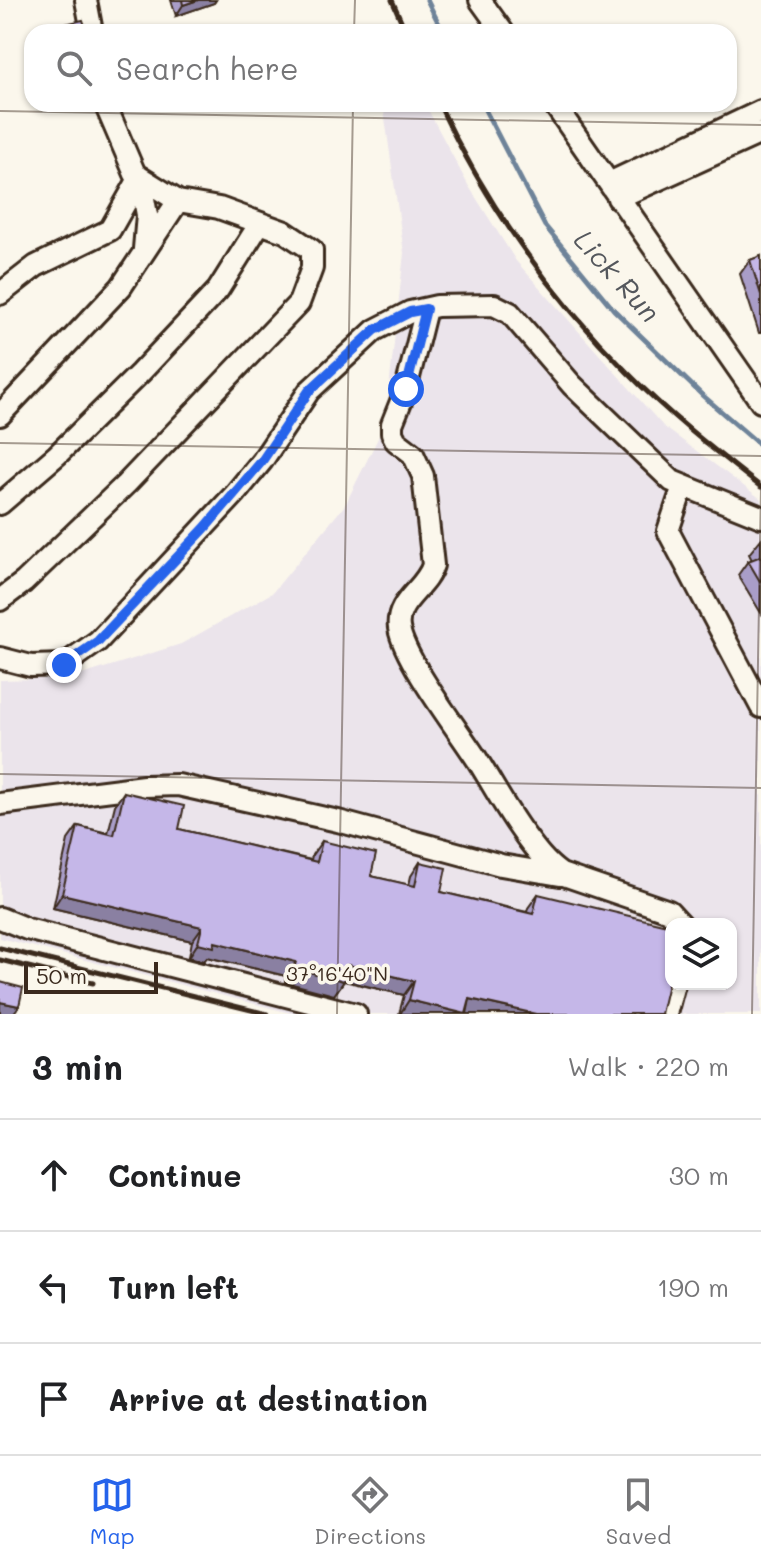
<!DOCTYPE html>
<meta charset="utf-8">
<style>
:root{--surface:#fff;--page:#f2f2f2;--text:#202124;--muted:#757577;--line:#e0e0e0;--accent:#2563eb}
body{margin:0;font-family:Mali,sans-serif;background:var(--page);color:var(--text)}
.controls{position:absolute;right:24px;bottom:24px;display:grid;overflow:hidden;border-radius:16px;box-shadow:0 2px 6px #0004}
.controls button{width:72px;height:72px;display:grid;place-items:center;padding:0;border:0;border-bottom:2px solid var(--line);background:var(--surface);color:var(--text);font:40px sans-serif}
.scale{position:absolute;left:24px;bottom:20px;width:134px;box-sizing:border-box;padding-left:8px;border:4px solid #3b2a1e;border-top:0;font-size:22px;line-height:28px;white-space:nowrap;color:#3b2a1e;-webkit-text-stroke:6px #fbf7ec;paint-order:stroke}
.stop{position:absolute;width:24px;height:24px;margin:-18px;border:6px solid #2563eb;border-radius:50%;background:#fff}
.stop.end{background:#2563eb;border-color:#fff;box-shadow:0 2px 8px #0008}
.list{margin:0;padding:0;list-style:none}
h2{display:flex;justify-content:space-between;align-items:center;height:104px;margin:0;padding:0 32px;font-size:34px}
h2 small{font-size:26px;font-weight:400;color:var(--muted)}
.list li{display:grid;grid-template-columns:52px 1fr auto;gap:24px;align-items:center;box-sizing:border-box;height:112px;padding:0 32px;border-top:2px solid var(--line)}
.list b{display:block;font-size:30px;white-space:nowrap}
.list em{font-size:26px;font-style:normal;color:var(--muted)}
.icon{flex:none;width:44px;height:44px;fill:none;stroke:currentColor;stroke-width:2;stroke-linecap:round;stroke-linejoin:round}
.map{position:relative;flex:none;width:761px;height:1014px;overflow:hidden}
.search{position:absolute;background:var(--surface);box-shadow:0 2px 6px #0004;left:24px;right:24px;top:24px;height:88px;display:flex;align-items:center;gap:20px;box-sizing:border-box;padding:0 28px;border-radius:24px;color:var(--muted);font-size:30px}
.sheet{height:440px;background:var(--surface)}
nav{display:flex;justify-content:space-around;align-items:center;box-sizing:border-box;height:112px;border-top:2px solid var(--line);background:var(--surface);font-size:22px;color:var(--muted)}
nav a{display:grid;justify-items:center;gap:4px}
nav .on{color:var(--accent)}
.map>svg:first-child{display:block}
.built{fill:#ebe4eb;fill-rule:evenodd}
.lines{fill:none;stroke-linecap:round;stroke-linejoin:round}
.stream{stroke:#6e8399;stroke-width:5}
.minor-casing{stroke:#3b2a1e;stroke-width:26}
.minor{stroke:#fbf7ec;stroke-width:20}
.rail{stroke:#3b2a1e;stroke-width:5}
.wall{fill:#a99dc8;stroke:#3b2a1e;stroke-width:2}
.shaded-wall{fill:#8a80a2;stroke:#3b2a1e;stroke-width:2}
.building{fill:#c5b7e8;stroke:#3b2a1e;stroke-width:2}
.route{stroke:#2563eb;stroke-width:10}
.ticks{fill:none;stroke:#3b2a1e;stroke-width:2;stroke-opacity:0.45}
.labels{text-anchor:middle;stroke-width:7;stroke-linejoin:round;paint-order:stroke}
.water-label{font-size:28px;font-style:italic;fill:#54575c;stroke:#fbf7ec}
.ticks-label{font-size:20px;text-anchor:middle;fill:#3b2a1e;stroke:#fbf7ec;stroke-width:7;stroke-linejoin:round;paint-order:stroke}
</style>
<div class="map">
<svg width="761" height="1014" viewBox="0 0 761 1014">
<rect width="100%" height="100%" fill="#fbf7ec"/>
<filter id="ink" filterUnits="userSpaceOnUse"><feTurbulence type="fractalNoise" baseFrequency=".0125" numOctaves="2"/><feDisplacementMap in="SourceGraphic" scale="16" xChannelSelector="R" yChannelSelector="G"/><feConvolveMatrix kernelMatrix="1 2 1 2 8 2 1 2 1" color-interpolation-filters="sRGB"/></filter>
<g filter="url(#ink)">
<!-- built -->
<path class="built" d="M383 104H425L468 185 516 261 663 426 761 499V1014H294L0 938V680L72 678 181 644 272 593 345 505 385 424 404 253ZM671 924H731V984H671Z"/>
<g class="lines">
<!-- stream -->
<path class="stream" d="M427 0 443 32
M482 104 545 226 614 310 702 395 761 446"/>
<!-- minor casing -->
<g class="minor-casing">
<path id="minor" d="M86 0 92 32
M480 0 503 32
M554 104 761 402
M140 177 147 215 144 249
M609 183 761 111
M618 198 761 133
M0 294 36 266 110 230 140 177
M426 309 406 389 392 424V433L396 441 413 454 423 476 433 565C426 589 395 601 399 628 404 660 459 731 478 761 493 785 507 811 524 834 535 849 546 864 561 874L669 911 681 924
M0 415 121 287 178 201
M683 486 668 531 761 707
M0 504 57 455 140 373 218 290 260 223
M0 600 24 582 126 484 299 303 312 268V250L285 232 219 208 178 201 135 174 105 104
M0 658 31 666 64 665 98 641 235 494 262 461 309 391 375 330 410 312 437 306 494 305 510 313 572 385 672 481 761 517
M0 804 144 786 178 785 338 821 501 865 560 875
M0 918 27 929 356 1014
M666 1014 674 984"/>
</g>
<!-- minor -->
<use href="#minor" class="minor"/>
<!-- rail -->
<path class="rail" d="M392 0 406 32
M439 104C485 202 550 295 627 372 668 414 715 451 761 487
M0 948 267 1014
M0 960 93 983"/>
</g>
<!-- wall -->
<path class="wall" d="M171 0H216L214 3 176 16Z
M65 24 87 32H60Z
M761 256V333H759L740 274 750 260Z
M761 539V613L738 575 748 561 752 560 749 554Z
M124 792 179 829 311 860 312 855 322 841 371 876 409 885 411 876 420 862 441 892 527 912 528 908 538 894 661 1014H399L404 995 344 981 334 995 285 982 286 976 207 957 204 961 189 957 192 941 53 908 68 840 78 826 108 833 115 805Z"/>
<!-- shaded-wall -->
<path class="shaded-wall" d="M198 0H216L214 3 176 16 183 5Z
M62 894 202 927 192 941 53 908Z
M215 942 296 962 286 976 207 957 204 961 189 957 198 943Z
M348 965 414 981 404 995 338 979Z
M294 968 344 981 334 995 285 982Z
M470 999 536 1014H467Z
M409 1000 466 1014H400Z
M0 1002 19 1006 13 1014H0Z"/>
<!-- building -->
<path class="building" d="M182 0H198L183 5Z
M83 20 87 32H67L65 24Z
M761 256V295L750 260Z
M761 556V583L748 561Z
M124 792 184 806 179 829 317 862 322 841 376 854 371 876 415 886 420 862 446 868 441 892 533 914 538 894 671 926V971L661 1014H536L470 999 466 1014 409 1000 414 981 348 965 344 981 294 968 296 962 215 942 214 947 198 943 202 927 62 894 78 826 114 835Z
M0 982 23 988 19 1006 0 1002Z"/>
</g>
<g class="lines" filter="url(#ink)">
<!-- route -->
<path class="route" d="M64 665 98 641 205 528 262 461 309 391 375 330 410 312 426 309 406 389"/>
</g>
<!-- ticks -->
<path class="ticks" d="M354 32 355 0M0 111 761 125M0 443 761 456M0 774 761 788M337 1014 353 104M752 1014 761 486"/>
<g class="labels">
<!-- water labels -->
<g class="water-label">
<text transform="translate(617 276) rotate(48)" y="10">Lick Run</text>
</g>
</g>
<g class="ticks-label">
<text x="337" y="981">37°16'40"N</text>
</g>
</svg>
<div class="controls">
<button><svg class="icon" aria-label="layers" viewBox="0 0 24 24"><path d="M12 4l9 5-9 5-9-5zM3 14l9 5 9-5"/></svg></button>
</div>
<div class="scale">50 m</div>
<div class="stop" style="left:406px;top:389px"></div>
<div class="stop end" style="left:64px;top:665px"></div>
<div class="search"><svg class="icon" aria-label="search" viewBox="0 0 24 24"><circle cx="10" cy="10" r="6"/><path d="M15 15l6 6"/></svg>Search here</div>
</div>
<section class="sheet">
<h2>3 min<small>Walk · 220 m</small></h2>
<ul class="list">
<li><svg class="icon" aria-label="ahead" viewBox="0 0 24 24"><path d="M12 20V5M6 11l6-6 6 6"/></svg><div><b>Continue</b></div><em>30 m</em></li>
<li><svg class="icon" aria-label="left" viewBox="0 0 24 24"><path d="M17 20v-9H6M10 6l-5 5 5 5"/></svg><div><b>Turn left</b></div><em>190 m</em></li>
<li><svg class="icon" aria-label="arrive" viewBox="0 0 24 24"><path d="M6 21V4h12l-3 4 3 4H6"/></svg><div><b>Arrive at destination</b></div></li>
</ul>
</section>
<nav>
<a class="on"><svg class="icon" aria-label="map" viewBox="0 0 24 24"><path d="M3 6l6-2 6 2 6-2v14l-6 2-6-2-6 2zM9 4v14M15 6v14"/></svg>Map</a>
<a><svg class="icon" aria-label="directions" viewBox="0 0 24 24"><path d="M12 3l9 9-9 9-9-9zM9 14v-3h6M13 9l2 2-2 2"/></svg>Directions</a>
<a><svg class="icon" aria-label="saved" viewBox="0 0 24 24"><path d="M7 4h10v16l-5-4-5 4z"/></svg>Saved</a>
</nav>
